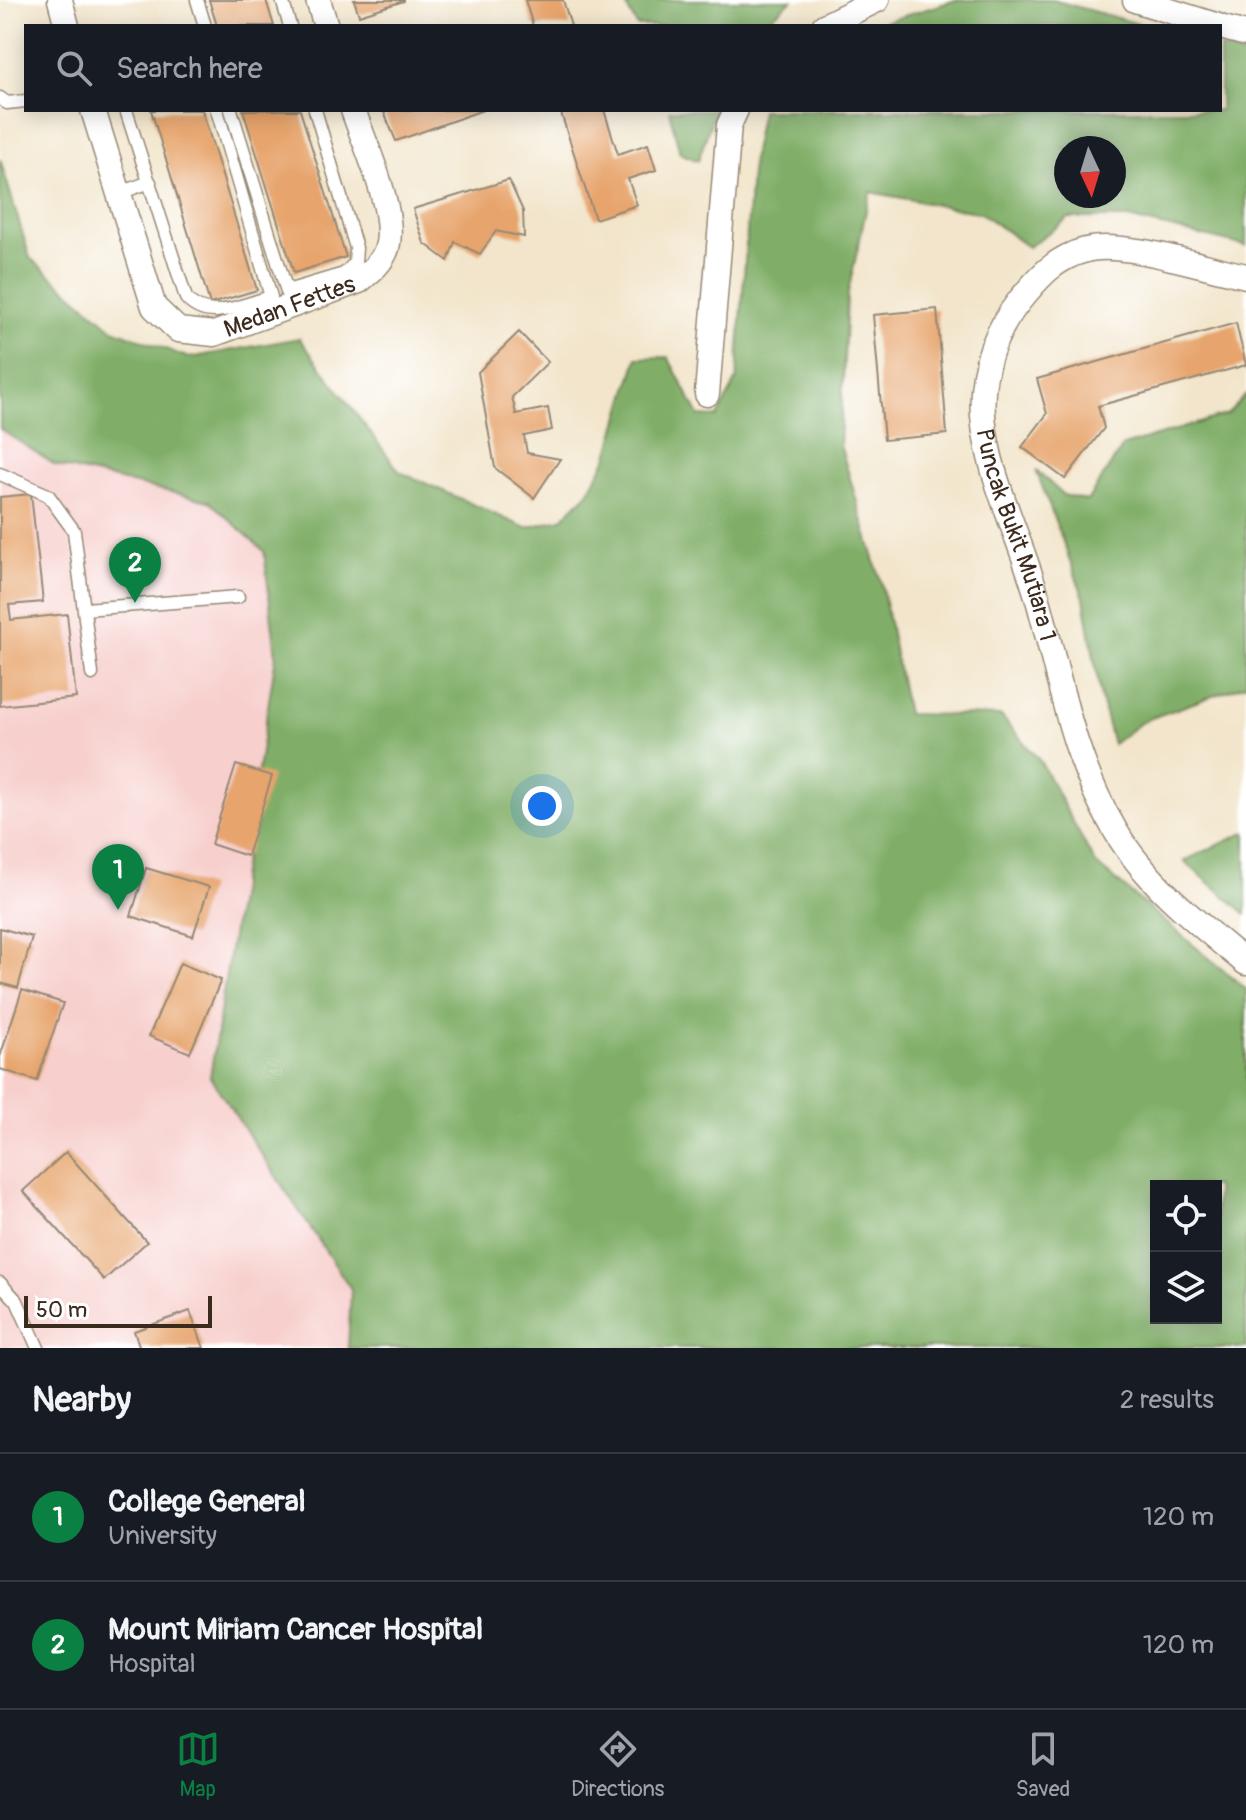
<!DOCTYPE html>
<style>
:root{--surface:#171b24;--page:#20242c;--text:#f1f3f6;--muted:#9ea1a6;--line:#363941;--accent:#0b8043}
body{margin:0;font-family:Pangolin,sans-serif;background:var(--page);color:var(--text)}
.controls{position:absolute;right:24px;bottom:24px;display:grid;overflow:hidden;border-radius:0px;box-shadow:0 4px 20px #0003}
.controls button{width:72px;height:72px;display:grid;place-items:center;padding:0;border:0;border-bottom:2px solid var(--line);background:var(--surface);color:var(--text);font:40px sans-serif}
.compass{position:absolute;left:1054px;top:136px;width:72px;height:72px;border-radius:50%;background:var(--surface);box-shadow:0 4px 20px #0003;rotate:176deg}
.scale{position:absolute;left:24px;bottom:20px;width:188px;box-sizing:border-box;padding-left:8px;border:4px solid #3b2a1e;border-top:0;font-size:22px;line-height:28px;white-space:nowrap;color:#3b2a1e;-webkit-text-stroke:6px #fff;paint-order:stroke}
.you{position:absolute;left:542px;top:806px;width:28px;height:28px;margin:-20px;border:6px solid #fff;border-radius:50%;background:#1a73e8;box-shadow:0 0 0 12px #1a73e833}
.badge{display:grid;place-items:center;width:52px;height:52px;border-radius:50%;background:var(--accent);color:#fff;font-size:26px;font-weight:700}
.pin{position:absolute;translate:-50% -66px;filter:drop-shadow(0 2px 4px #0008)}
.pin::after{content:'';position:absolute;top:42px;width:28px;height:24px;background:inherit;clip-path:polygon(0 0,100% 0,50% 100%)}
.list{margin:0;padding:0;list-style:none}
h2{display:flex;justify-content:space-between;align-items:center;height:104px;margin:0;padding:0 32px;font-size:34px}
h2 small{font-size:26px;font-weight:400;color:var(--muted)}
.list li{display:grid;grid-template-columns:52px 1fr auto;gap:24px;align-items:center;box-sizing:border-box;height:128px;padding:0 32px;border-top:2px solid var(--line)}
.list b{display:block;font-size:30px;white-space:nowrap}
.list p{margin:0;font-size:26px;white-space:nowrap;color:var(--muted)}
.list em{font-size:26px;font-style:normal;color:var(--muted)}
.icon{flex:none;width:44px;height:44px;fill:none;stroke:currentColor;stroke-width:2;stroke-linecap:round;stroke-linejoin:round}
.map{position:relative;flex:none;width:1246px;height:1348px;overflow:hidden}
.search{position:absolute;background:var(--surface);box-shadow:0 4px 20px #0003;left:24px;right:24px;top:24px;height:88px;display:flex;align-items:center;gap:20px;box-sizing:border-box;padding:0 28px;border-radius:0px;color:var(--muted);font-size:30px}
.sheet{height:360px;background:var(--surface)}
nav{display:flex;justify-content:space-around;align-items:center;box-sizing:border-box;height:112px;border-top:2px solid var(--line);background:var(--surface);font-size:22px;color:var(--muted)}
nav a{display:grid;justify-items:center;gap:4px}
nav .on{color:var(--accent)}
.map>svg:first-child{display:block}
.built{fill:#f7d0ce}
.forest{fill:#80ae67;stroke:#5e6c42;stroke-width:2;fill-rule:evenodd}
.building{fill:#e7a46c}
.lines{fill:none;stroke-linecap:round;stroke-linejoin:round}
.lane-casing{stroke:#968874;stroke-width:15}
.street-casing{stroke:#968874;stroke-width:27}
.lane{stroke:#fff;stroke-width:12}
.street{stroke:#fff;stroke-width:24}
.labels{text-anchor:middle;stroke-width:6;stroke-linejoin:round;paint-order:stroke}
.street-label{font-size:24px;fill:#3b2a1e;stroke:#fff}
</style>
<div class="map">
<svg width="1246" height="1348" viewBox="0 0 1246 1348">
<rect width="100%" height="100%" fill="#fff"/>
<filter id="ink" filterUnits="userSpaceOnUse"><feTurbulence type="fractalNoise" baseFrequency=".0125" numOctaves="2"/><feDisplacementMap in="SourceGraphic" scale="16" xChannelSelector="R" yChannelSelector="G"/><feConvolveMatrix kernelMatrix="1 2 1 2 8 2 1 2 1" color-interpolation-filters="sRGB"/></filter>
<filter id="wash" filterUnits="userSpaceOnUse"><feTurbulence type="fractalNoise" baseFrequency=".006" numOctaves="4" result="noise"/><feDisplacementMap in="SourceGraphic" scale="32" xChannelSelector="R" yChannelSelector="G"/><feGaussianBlur stdDeviation="1.8" result="paint"/><feColorMatrix in="noise" values="0 0 0 0 0 0 0 0 0 0 0 0 0 0 0 0 0 1.4 0 .05"/><feComposite in="paint" operator="in"/></filter>
<g filter="url(#wash)">
<rect width="100%" height="100%" fill="#f2e5cb"/>
<!-- built -->
<path class="built" d="M0 429 55 465 209 501 264 551 276 656 210 1077 351 1289 348 1348H0Z"/>
<!-- forest -->
<path class="forest" d="M623 0H792L761 26H637Z
M956 0H1053L1146 26H871Z
M1220 48 1246 57V246L1128 218H1069L1028 247 981 213 870 192 847 297 840 445 881 582 907 714 1001 716 1040 761 1095 863 1246 989V1348H348L351 1289 210 1077 276 656 264 551 209 501 55 465 0 429V159L30 258 113 329 189 358 299 338 400 472 526 528 561 519 588 493 608 456 637 358 668 357 699 416 717 417 737 379 752 158 761 110H1220ZM1066 148H1114V196H1066ZM1156 1186H1216V1318H1156Z
M669 110H715L698 161 680 153Z
M1246 394V684L1143 721 1113 744 1101 699 1084 598 1036 470 1063 495 1087 501 1123 446 1228 414Z
M1246 832V914L1184 861Z"/>
<g id="blocks">
<!-- building -->
<path class="building" d="M209 0H266L274 26H217Z
M354 0H404V1L359 15Z
M525 0H563L571 26H533Z
M151 110H202L257 290 210 304Z
M243 110H300L346 257 294 273Z
M383 110H483L396 141Z
M560 110H604L618 154 648 144 656 170 628 179 637 205 595 219Z
M509 180 523 211 524 237 496 231 480 254 455 242 448 261 424 243 413 209Z
M937 309 947 434 884 440 873 315Z
M1236 323 1246 365 1098 406 1104 428 1065 479 1022 447 1047 414 1037 379Z
M519 332 548 362 512 397 516 414 548 408 552 430 524 436 527 453 560 459 534 498 495 468 478 372Z
M31 494 43 602 9 605 11 620 67 614 76 698 0 706V497Z
M236 765 272 776 247 856 211 844Z
M146 868 209 887 193 936 131 916Z
M0 928 32 937 18 988 0 983Z
M180 963 221 980 190 1053 149 1036Z
M22 990 63 1003 37 1081 0 1069V1057Z
M66 1152 147 1242 104 1280 23 1191Z
M190 1311 204 1348H140L134 1331Z"/>
</g>
</g>
<g filter="url(#ink)">
<use href="#blocks" fill-opacity="0" stroke="#968874" stroke-width="2"/>
<g class="lines">
<!-- lane casing -->
<g class="lane-casing">
<path id="lane" d="M197 0 205 26
M282 0 290 26
M0 98 7 103 26 101
M126 110 186 298C208 324 242 304 271 297L217 110
M231 110 289 298
M119 193 150 182
M287 291 344 274 355 263 356 248 315 110
M0 474 48 495 74 531 92 674
M85 609 238 597
M0 1283 17 1301 38 1348"/>
</g>
<!-- street casing -->
<g class="street-casing">
<g id="street">
<path d="M60 0 67 26"/>
<path d="M318 0 326 26"/>
<path d="M1135 0 1218 26"/>
<path d="M824 26 877 0"/>
<path d="M1220 27 1246 34"/>
<path id="s1" d="M93 110 154 307 178 330 214 334 359 281C370 272 382 263 387 248 397 213 365 145 353 110"/>
<path id="s2" d="M1246 276C1206 268 1123 240 1086 250 1056 257 1039 277 1020 300 938 403 1012 500 1040 607 1061 685 1073 759 1115 830 1146 883 1199 924 1246 963"/>
<path d="M707 394 729 125 736 110"/>
</g>
</g>
<!-- lane -->
<use href="#lane" class="lane"/>
<!-- street -->
<use href="#street" class="street"/>
</g>
</g>
<g class="labels">
<!-- street labels -->
<g class="street-label">
<text dy="8" stroke="none"><textPath href="#s1" startOffset="356">Medan Fettes</textPath></text>
<text dy="8" stroke="none"><textPath href="#s2" startOffset="496">Puncak Bukit Mutiara 1</textPath></text>
</g>
</g>
</svg>
<div class="controls">
<button><svg class="icon" aria-label="locate" viewBox="0 0 24 24"><circle cx="12" cy="12" r="6"/><path d="M12 2v4M12 18v4M2 12h4M18 12h4"/></svg></button>
<button><svg class="icon" aria-label="layers" viewBox="0 0 24 24"><path d="M12 4l9 5-9 5-9-5zM3 14l9 5 9-5"/></svg></button>
</div>
<svg class="compass" viewBox="-18 -18 36 36"><path d="M0-13l5 13h-10z" fill="#e53935"/><path d="M0 13l5-13h-10z" fill="#9ea1a6"/></svg>
<div class="scale">50 m</div>
<div class="you"></div>
<div class="pin badge" style="left:118px;top:910px">1</div>
<div class="pin badge" style="left:135px;top:603px">2</div>
<div class="search"><svg class="icon" aria-label="search" viewBox="0 0 24 24"><circle cx="10" cy="10" r="6"/><path d="M15 15l6 6"/></svg>Search here</div>
</div>
<section class="sheet">
<h2>Nearby<small>2 results</small></h2>
<ul class="list">
<li><span class="badge">1</span><div><b>College General</b><p>University</p></div><em>120 m</em></li>
<li><span class="badge">2</span><div><b>Mount Miriam Cancer Hospital</b><p>Hospital</p></div><em>120 m</em></li>
</ul>
</section>
<nav>
<a class="on"><svg class="icon" aria-label="map" viewBox="0 0 24 24"><path d="M3 6l6-2 6 2 6-2v14l-6 2-6-2-6 2zM9 4v14M15 6v14"/></svg>Map</a>
<a><svg class="icon" aria-label="directions" viewBox="0 0 24 24"><path d="M12 3l9 9-9 9-9-9zM9 14v-3h6M13 9l2 2-2 2"/></svg>Directions</a>
<a><svg class="icon" aria-label="saved" viewBox="0 0 24 24"><path d="M7 4h10v16l-5-4-5 4z"/></svg>Saved</a>
</nav>
